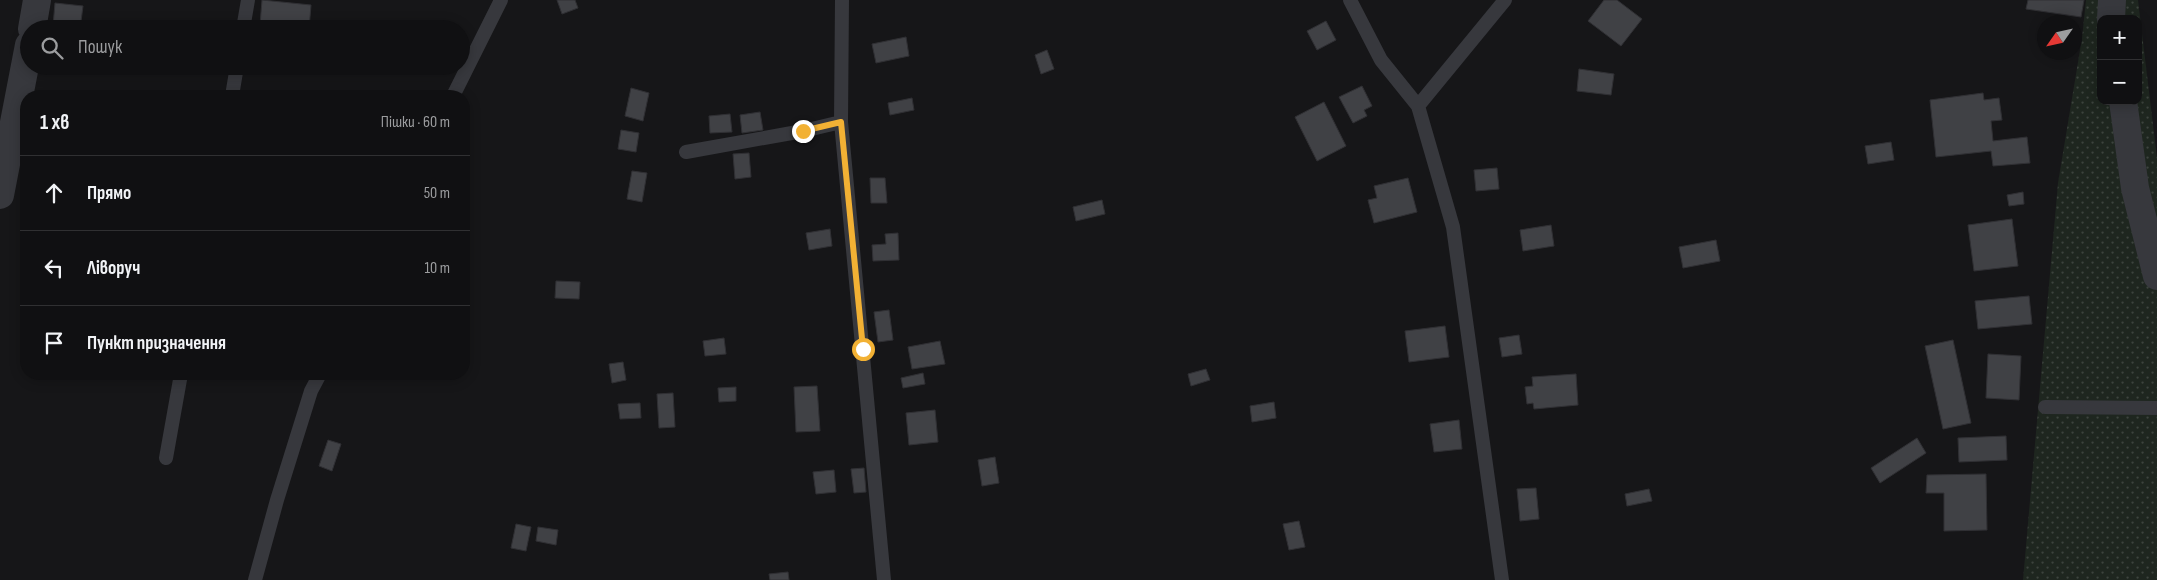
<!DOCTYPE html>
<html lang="uk">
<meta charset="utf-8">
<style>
:root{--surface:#101012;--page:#1e1e20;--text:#f1f3f6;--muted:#9c9d9f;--line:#303032}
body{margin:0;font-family:"Sofia Sans Condensed",sans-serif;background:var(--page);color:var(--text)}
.controls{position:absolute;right:15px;top:15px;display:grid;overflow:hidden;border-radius:10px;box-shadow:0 2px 12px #0003}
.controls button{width:45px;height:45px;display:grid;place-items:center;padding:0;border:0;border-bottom:1px solid var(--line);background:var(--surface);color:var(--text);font:25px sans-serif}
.compass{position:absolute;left:2037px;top:15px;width:45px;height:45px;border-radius:50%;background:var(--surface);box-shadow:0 2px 12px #0003;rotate:236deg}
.stop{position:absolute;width:15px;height:15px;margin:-11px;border:4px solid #f2b134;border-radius:50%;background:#fff}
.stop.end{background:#f2b134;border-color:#fff;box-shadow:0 1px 5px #0008}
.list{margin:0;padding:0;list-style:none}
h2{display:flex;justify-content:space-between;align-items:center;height:65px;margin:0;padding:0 20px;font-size:21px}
h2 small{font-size:16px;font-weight:400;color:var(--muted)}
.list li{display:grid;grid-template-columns:32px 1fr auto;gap:15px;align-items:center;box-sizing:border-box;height:75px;padding:0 20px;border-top:1px solid var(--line)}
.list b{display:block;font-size:19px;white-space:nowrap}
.list em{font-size:16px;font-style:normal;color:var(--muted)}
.icon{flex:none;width:28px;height:28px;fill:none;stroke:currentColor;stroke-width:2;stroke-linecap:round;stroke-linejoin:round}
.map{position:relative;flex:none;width:2157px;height:580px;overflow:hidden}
.search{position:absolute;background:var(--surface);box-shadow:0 2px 12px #0003;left:20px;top:20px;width:450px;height:55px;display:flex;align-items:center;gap:12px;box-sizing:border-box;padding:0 18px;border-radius:28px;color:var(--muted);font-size:19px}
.panel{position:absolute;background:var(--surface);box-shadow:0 2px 12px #0003;left:20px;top:90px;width:450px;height:290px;border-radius:20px}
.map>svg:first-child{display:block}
.grass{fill:url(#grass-dots);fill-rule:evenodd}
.building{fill:#404145;stroke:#303034}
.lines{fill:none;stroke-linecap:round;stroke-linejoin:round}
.lane{stroke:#37383d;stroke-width:14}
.street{stroke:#37383d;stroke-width:28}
.route{stroke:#f2b134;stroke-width:6}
</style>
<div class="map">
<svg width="2157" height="580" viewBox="0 0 2157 580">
<defs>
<pattern id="grass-dots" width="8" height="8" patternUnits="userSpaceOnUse" patternTransform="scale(1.25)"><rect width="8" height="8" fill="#1e261f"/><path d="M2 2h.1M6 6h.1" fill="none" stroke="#3c433d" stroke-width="1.8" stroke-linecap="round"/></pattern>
</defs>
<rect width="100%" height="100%" fill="#161618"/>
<!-- grass -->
<path class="grass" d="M2086 0H2138L2157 158V580H2023L2058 183 2082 38ZM2101 19H2138V101H2101Z"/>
<!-- building -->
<path class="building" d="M262 0 311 5 309 29 260 25Z
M557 0H575L578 8 562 14Z
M1604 0H1617L1642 19 1621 46 1588 21Z
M2028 0H2084L2081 17 2026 9Z
M55 3 83 6 80 29 53 26Z
M1326 21 1336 40 1317 50 1307 31Z
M906 37 909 56 876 63 872 44Z
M1047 50 1054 69 1041 74 1035 55Z
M1579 69 1614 74 1611 95 1577 91Z
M1362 86 1372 106 1364 110 1367 116 1353 123 1339 97Z
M631 88 649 93 643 121 625 116Z
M1983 93 1984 100 1999 98 2002 120 1991 121 1993 141 2027 137 2030 163 1993 166 1991 151 1936 157 1930 100Z
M912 98 914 110 890 115 888 103Z
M1324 102 1346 146 1317 161 1295 117Z
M760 112 763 130 742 133 740 115Z
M730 114 732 132 710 133 709 116Z
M621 130 639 133 636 152 618 149Z
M1891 142 1894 160 1868 164 1865 146Z
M749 153 751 177 735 179 733 154Z
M1497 168 1499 189 1476 191 1474 170Z
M632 171 647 173 642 202 627 199Z
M870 178H885L887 203H871Z
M1408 178 1417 212 1374 223 1368 200 1377 198 1374 186Z
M2023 192 2024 204 2009 206 2007 195Z
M1102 200 1105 214 1076 221 1073 207Z
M2012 219 2018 266 1974 271 1968 225Z
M1551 225 1554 246 1523 251 1520 230Z
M830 229 832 246 809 250 806 233Z
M898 233 899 260 873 261 872 245 886 244 885 234Z
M1716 240 1720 261 1683 268 1679 247Z
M556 281 580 282 579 299 555 298Z
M2029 296 2032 324 1978 329 1975 301Z
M889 310 893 340 878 342 874 312Z
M1445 326 1449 357 1409 362 1405 331Z
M1519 335 1522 354 1502 357 1499 338Z
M724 338 726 354 705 356 703 341Z
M1953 340 1971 423 1943 429 1925 346Z
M940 341 945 364 912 369 908 347Z
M1988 354 2021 356 2019 400 1986 398Z
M623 362 626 380 612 383 609 364Z
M1206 369 1210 380 1191 386 1188 374Z
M923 373 925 384 903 388 901 378Z
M1576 374 1578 405 1534 409 1533 403 1527 404 1525 387 1533 386 1532 377Z
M817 386 820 431 796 432 794 387Z
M736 387V401L719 402 718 388Z
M673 393 675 427 659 428 657 394Z
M1274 402 1276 418 1252 422 1250 406Z
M640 403 641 418 620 419 618 404Z
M935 410 938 442 909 445 906 413Z
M1459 420 1462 449 1434 452 1430 424Z
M2006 436 2007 460 1959 462 1958 438Z
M1917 438 1926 453 1880 483 1871 468Z
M328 440 341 444 332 471 319 466Z
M995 457 999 483 982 486 978 460Z
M864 468 866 492 854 493 851 469Z
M834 470 836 492 816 494 813 472Z
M1986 474 1987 530 1944 531V493H1926L1927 475Z
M1536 488 1539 519 1520 521 1517 489Z
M1649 489 1652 501 1627 506 1625 494Z
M1299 521 1305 547 1289 550 1283 524Z
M516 524 531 527 526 551 511 548Z
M538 527 558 530 556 545 536 541Z
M788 572 789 580H770L769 574Z"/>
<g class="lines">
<!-- lane -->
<path class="lane" d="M842 0 841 122 884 580
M1350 0 1381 60 1418 106
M243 29 248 0
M232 96 237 66
M453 96 501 0
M686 152 803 131 841 122
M2045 407 2157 408
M166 458 181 374
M255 580 277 500 311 391 320 374
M1502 580 1453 227 1418 106 1505 0"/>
<!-- street -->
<path class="street" d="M2111 19 2112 0
M32 29 37 0
M2123 101 2135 188 2157 276
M0 195 29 45"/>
</g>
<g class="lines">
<!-- route -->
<path class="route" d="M803 131 841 122 863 349"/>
</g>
</svg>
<div class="controls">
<button>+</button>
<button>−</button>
</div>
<svg class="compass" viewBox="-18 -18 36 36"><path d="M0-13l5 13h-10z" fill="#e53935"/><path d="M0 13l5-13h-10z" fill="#9c9d9f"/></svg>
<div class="stop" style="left:863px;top:349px"></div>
<div class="stop end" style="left:803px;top:131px"></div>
<div class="search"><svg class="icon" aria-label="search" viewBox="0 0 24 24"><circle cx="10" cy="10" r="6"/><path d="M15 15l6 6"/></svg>Пошук</div>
<section class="panel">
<h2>1 хв<small>Пішки · 60 m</small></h2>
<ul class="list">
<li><svg class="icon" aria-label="ahead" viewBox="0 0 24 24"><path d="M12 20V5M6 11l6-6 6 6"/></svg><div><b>Прямо</b></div><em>50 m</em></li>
<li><svg class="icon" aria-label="left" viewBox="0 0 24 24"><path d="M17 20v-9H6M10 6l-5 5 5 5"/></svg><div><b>Ліворуч</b></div><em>10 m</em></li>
<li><svg class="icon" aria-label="arrive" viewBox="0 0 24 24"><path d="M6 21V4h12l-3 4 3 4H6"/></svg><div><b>Пункт призначення</b></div></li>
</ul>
</section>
</div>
